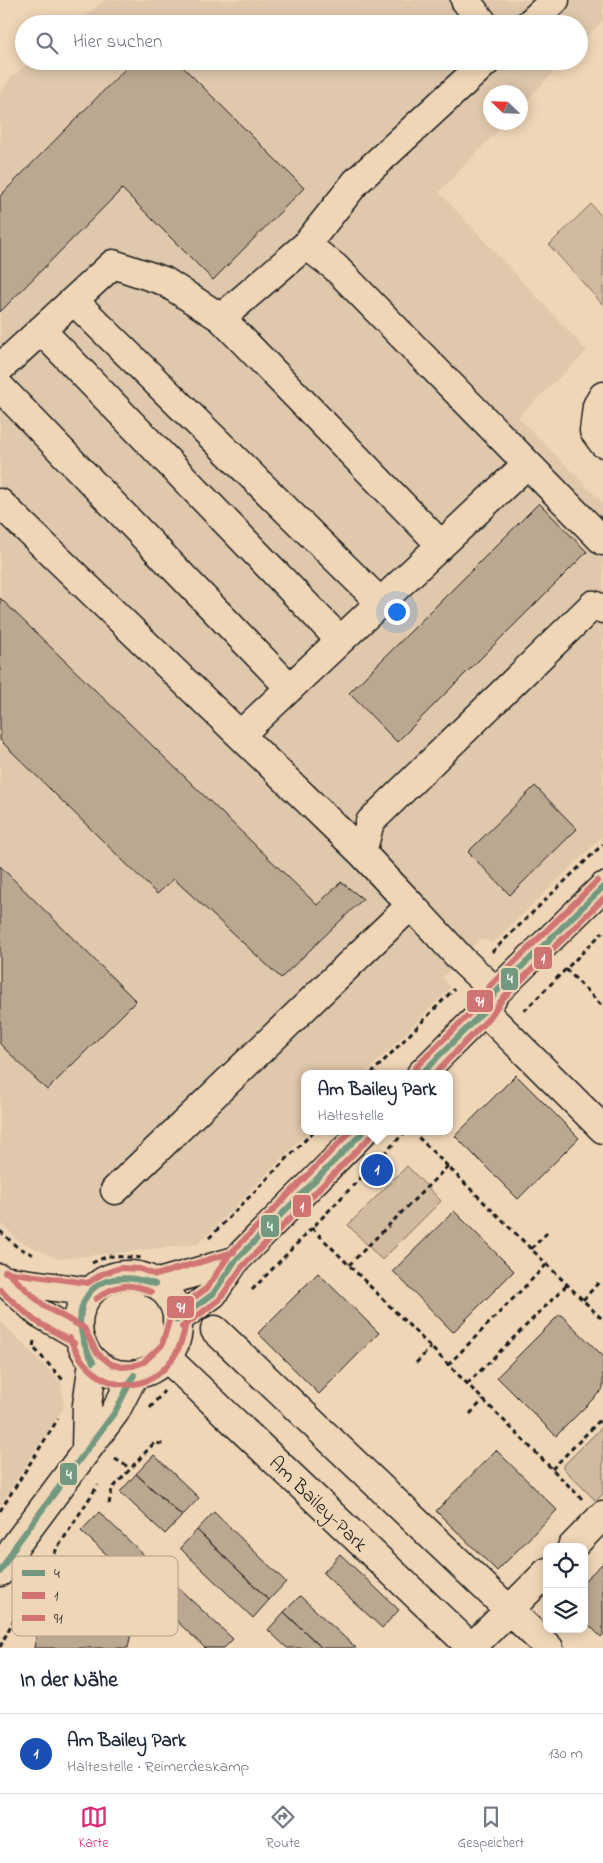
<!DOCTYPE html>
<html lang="de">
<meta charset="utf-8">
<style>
:root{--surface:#fff;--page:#f2f2f3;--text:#1f2937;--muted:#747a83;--line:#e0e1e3;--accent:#db2777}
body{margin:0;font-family:"Indie Flower",sans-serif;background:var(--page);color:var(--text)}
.controls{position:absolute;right:15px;bottom:15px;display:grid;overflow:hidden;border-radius:10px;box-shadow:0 2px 12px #0003}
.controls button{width:45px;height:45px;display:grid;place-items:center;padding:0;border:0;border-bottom:1px solid var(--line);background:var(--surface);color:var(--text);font:25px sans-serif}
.compass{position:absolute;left:483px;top:85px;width:45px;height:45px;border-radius:50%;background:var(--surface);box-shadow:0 2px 12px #0003;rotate:293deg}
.you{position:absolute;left:396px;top:611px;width:18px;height:18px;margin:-12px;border:4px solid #fff;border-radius:50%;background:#1a73e8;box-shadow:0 0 0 8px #1a73e833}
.badge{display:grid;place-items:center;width:32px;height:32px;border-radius:50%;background:var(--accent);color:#fff;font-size:16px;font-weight:700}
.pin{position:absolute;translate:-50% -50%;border:2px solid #fff;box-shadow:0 1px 5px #0006}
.popup{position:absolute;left:301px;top:1070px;width:152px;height:65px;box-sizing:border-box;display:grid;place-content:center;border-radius:10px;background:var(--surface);filter:drop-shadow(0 1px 4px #0005);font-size:16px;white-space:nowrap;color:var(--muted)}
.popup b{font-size:19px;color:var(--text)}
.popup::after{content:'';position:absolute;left:50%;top:100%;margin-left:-10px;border:10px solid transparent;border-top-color:var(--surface)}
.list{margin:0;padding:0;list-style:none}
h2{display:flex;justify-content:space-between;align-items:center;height:65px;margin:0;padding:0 20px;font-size:21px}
h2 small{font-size:16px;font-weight:400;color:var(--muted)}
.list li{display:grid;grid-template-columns:32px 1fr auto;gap:15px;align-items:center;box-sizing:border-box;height:80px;padding:0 20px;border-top:1px solid var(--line)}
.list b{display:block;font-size:19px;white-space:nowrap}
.list p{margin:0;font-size:16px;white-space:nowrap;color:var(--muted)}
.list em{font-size:16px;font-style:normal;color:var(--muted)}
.icon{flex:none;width:28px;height:28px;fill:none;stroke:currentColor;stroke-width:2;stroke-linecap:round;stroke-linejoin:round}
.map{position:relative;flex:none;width:603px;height:1648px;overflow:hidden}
.search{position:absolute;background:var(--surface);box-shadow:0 2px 12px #0003;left:15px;right:15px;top:15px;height:55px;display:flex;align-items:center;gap:12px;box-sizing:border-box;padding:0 18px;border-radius:28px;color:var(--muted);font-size:19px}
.sheet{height:145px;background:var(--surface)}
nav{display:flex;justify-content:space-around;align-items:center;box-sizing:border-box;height:70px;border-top:1px solid var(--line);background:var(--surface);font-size:14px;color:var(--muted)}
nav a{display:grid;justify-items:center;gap:2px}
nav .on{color:var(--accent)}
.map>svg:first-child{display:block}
.built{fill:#dfc8ac}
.green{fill:#d0bba0;stroke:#766c5e}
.building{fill:#bba891;stroke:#1c1c1c}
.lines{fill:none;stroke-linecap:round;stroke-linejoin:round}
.minor-casing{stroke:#1c1c1c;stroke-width:31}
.major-casing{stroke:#1c1c1c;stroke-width:31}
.path{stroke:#1c1c1c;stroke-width:3;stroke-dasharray:5 4;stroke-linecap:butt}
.minor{stroke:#efd6b7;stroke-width:28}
.major{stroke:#efd6b7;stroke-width:28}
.bus-1-casing{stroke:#efd6b7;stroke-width:10}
.bus-2-casing{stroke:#efd6b7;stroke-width:10}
.bus-3-casing{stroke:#efd6b7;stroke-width:10}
.bus-1{stroke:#739a80;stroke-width:6}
.bus-2{stroke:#d07473;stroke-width:6}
.bus-3{stroke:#d07473;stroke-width:6}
.labels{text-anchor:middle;stroke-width:4;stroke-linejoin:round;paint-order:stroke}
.street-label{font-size:20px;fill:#1c1c1c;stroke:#efd6b7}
.key{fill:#efd6b7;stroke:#b09e88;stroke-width:1}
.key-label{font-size:14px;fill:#1c1c1c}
.line-badge{stroke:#efd6b7;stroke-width:2}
.badge-label{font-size:14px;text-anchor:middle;font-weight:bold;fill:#fff}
</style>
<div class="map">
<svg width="603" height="1648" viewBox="0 0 603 1648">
<rect width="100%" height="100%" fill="#efd6b7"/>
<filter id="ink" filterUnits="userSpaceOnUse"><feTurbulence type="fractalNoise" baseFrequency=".02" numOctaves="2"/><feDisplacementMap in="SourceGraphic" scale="10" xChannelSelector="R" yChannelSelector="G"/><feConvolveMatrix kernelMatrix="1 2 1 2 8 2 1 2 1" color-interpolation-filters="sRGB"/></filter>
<g filter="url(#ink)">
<!-- built -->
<path class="built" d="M105 0H603V20L579 45V24H76Z
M31 61H564L521 107 520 92H490V122L505 123 439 192 587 351 518 417 603 503V836L493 943 480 939 442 978 451 987 365 1074H304V1131H309L198 1244 58 1259 19 1241 0 1222V95L11 77Z
M0 1321 61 1382 64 1407 0 1505Z"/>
<!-- green -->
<path class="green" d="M591 204 603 218V305L549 245Z
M407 1166 441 1201 382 1260 348 1225Z
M603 1426V1494L596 1501 562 1467Z"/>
<!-- building -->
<path class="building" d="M133 61H177L304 188 213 280 122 189 0 312V196Z
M539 503 587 552 397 742 349 693Z
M0 598 317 905 341 882 363 899 281 978 174 879 157 894 0 740Z
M535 786 577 829 510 895 468 852Z
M0 866 136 1001 47 1090 0 1044Z
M516 1075 579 1138 518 1199 455 1136Z
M454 1211 514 1271 453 1332 393 1271Z
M318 1273 379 1333 319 1394 258 1333Z
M560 1314 603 1356V1389L556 1436 497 1377Z
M496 1450 557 1510 497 1571 436 1511Z
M154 1455 199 1498 182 1516 136 1474Z
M136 1474 182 1516 165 1534 120 1492Z
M99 1512 144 1555 127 1573 81 1531Z
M214 1512 286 1582 269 1600 197 1530Z
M197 1530 269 1600 253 1618 180 1548Z
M340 1554 399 1610 382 1628 323 1573Z
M603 1563V1635L601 1637 584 1620V1581Z
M159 1570 233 1639 224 1648H205L142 1588Z
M300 1596 356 1648H322L284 1612Z
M284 1612 322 1648H287L268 1630Z
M81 1613 133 1623 128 1648H34L40 1614 80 1621Z"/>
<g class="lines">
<!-- minor casing -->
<g class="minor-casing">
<path id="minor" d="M465 0 484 24
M529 24 555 0
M306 245 356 182 487 61
M74 301 380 602
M221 318 441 545
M41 330 340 640
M0 368 113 264 164 281 221 318 306 245 335 267 603 541
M0 387 290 688
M603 396 597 406 594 431 603 443
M0 503 362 853
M240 735 527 464
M411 905 362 853 370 822 593 605 603 609
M484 1011 603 1129
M115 1190 411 905 461 959 496 992
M0 1278 39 1313 78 1335
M2 1280 91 1292
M215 1330 549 1648
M166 1357 472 1648
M572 1547 603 1515
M471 1648 547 1572"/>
</g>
<!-- major casing -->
<g class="major-casing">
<path id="major" d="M421 1074 484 1011 496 992 603 887
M78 1325a50 50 0 1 1 100 0a50 50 0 1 1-100 0Z
M155 1284 235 1261
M177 1320 213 1294 235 1261 364 1131
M86 1449 87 1405 93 1362
M0 1572 16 1545 115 1412 134 1375"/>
</g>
<!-- path -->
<path class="path" d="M492 952 603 844
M566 969 603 1007
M524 1011 603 932
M371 1074 454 989
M412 1131 603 1320
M312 1228 582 1499
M0 1231 17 1247 34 1255
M209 1238 314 1131
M531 1249 547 1233
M92 1263 108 1256 144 1258
M349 1265 448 1166
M252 1290 406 1131
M583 1300 600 1281
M34 1341 33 1347 63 1380
M416 1363 431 1347
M448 1365 547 1264
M467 1384 567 1285
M150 1408 164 1391
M470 1414 483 1400
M115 1459 130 1468
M552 1469 603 1417
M109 1504 112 1489 154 1443 163 1444
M0 1511 58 1419
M0 1647 21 1605 98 1485"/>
<!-- minor -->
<use href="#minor" class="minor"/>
<!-- major -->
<use href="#major" class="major"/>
<!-- bus-1 casing -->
<g class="bus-1-casing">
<path id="bus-1" d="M421 1074 484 1011 496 992 603 887
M177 1320 213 1294 235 1261 364 1131
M93 1362C61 1306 92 1262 155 1284
M0 1572 16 1545 115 1412 134 1375"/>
</g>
<!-- bus-2 casing -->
<g class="bus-2-casing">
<path id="bus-2" d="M434 1074 490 1017 503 998 603 899
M0 1290 34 1320 74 1343
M96 1299C115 1284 130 1282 151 1292
M182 1327 219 1300 242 1267 370 1137
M70 1338C98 1410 177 1394 186 1321"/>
</g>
<!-- bus-3 casing -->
<g class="bus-3-casing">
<path id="bus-3" d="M415 1068 477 1006 490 986 597 881
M6 1271 44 1306 84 1328 97 1353 111 1364 122 1367 133 1366 144 1362 162 1345 171 1314 207 1288 229 1255 351 1131
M5 1272 88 1283 102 1274 120 1268 140 1269 156 1275 234 1252"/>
</g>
<!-- bus-1 -->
<use href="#bus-1" class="bus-1"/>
<!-- bus-2 -->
<use href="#bus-2" class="bus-2"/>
<!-- bus-3 -->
<use href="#bus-3" class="bus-3"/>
</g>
</g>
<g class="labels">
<!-- street labels -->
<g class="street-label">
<text transform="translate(319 1503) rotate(44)" y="7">Am Bailey-Park</text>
</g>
</g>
<!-- legend -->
<rect x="12" y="1556" width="166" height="80" rx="8" class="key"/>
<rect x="22" y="1570" width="23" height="6" fill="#739a80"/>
<rect x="22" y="1592" width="23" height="7" fill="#d07473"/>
<rect x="22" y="1615" width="23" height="6" fill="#d07473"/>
<g class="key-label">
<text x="54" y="1578">4</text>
<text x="54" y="1600">1</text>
<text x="54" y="1623">91</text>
</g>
<g class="line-badge">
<rect x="533" y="946" width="20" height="24" rx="5" fill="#d07473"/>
<rect x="500" y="967" width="19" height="24" rx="5" fill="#739a80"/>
<rect x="466" y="989" width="28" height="24" rx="5" fill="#d07473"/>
<rect x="292" y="1194" width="20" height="24" rx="5" fill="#d07473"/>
<rect x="260" y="1214" width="20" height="24" rx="5" fill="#739a80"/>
<rect x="166" y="1295" width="29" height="24" rx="5" fill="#d07473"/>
<rect x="59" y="1462" width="19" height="24" rx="5" fill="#739a80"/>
</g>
<g class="badge-label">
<text x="543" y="963">1</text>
<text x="510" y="983">4</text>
<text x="480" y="1006">91</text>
<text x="302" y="1211">1</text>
<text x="270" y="1231">4</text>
<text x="181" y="1312">91</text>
<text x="69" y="1479">4</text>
</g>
</svg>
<div class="controls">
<button><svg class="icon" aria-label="locate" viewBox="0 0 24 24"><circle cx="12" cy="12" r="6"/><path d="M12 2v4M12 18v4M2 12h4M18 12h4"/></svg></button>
<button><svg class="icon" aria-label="layers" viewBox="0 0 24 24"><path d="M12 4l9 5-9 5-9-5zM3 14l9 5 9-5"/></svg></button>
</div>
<svg class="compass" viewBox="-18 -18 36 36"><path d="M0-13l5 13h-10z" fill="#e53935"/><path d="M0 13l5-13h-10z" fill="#747a83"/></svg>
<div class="you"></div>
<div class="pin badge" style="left:377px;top:1170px;background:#1a4fb4">1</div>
<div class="popup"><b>Am Bailey Park</b>Haltestelle</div>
<div class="search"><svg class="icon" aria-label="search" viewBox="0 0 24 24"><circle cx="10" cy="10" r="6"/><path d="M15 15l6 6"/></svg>Hier suchen</div>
</div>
<section class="sheet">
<h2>In der Nähe<small></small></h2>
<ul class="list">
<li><span class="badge" style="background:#1a4fb4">1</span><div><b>Am Bailey Park</b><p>Haltestelle · Reimerdeskamp</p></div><em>130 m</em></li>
</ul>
</section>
<nav>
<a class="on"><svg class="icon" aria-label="map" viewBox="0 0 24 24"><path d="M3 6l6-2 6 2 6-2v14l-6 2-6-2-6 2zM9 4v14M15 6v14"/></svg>Karte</a>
<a><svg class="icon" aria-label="directions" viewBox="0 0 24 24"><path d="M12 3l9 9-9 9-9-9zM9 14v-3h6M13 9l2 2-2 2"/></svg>Route</a>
<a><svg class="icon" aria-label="saved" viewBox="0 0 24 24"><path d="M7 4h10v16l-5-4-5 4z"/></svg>Gespeichert</a>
</nav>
